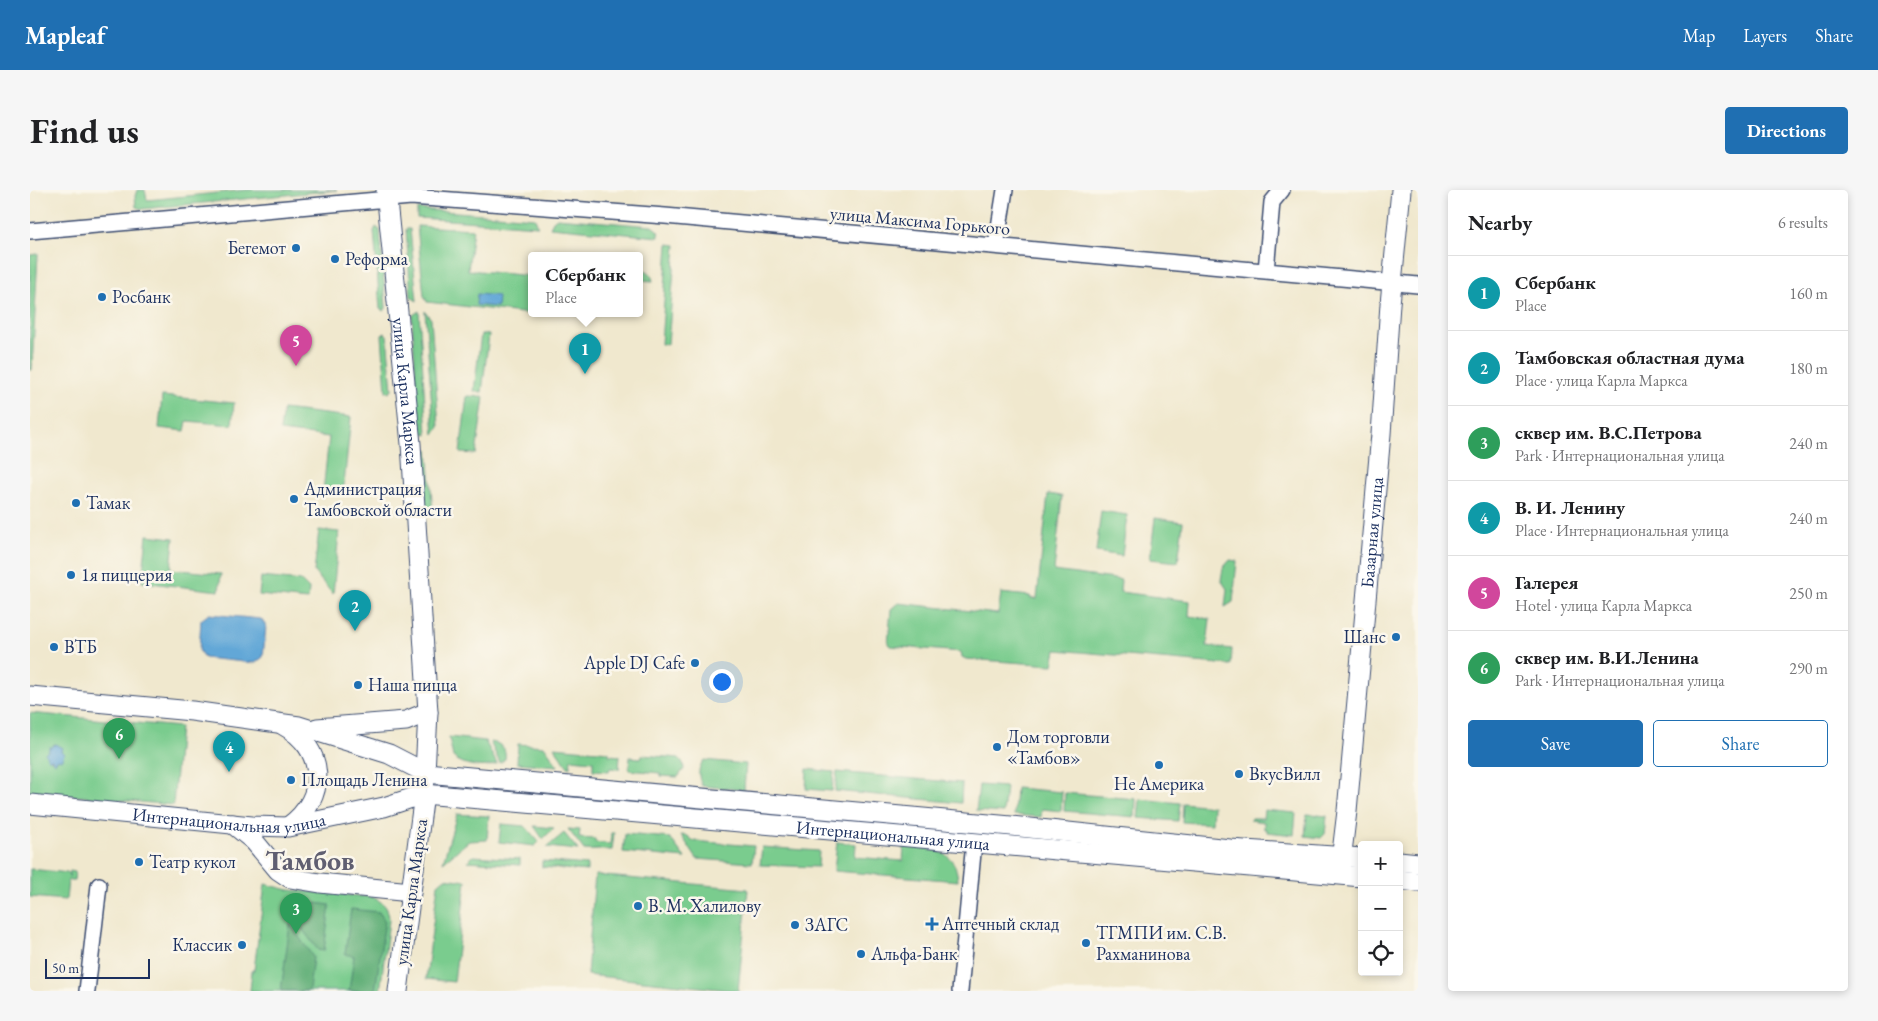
<!DOCTYPE html>
<meta charset="utf-8">
<style>
:root{--surface:#fff;--page:#f6f6f6;--text:#202124;--muted:#757577;--line:#e0e0e0;--accent:#1f6fb2}
body{margin:0;font-family:"EB Garamond",serif;background:var(--page);color:var(--text)}
.controls{position:absolute;right:15px;bottom:15px;display:grid;overflow:hidden;border-radius:5px;box-shadow:0 2px 8px #0003}
.controls button{width:45px;height:45px;display:grid;place-items:center;padding:0;border:0;border-bottom:1px solid var(--line);background:var(--surface);color:var(--text);font:25px sans-serif}
.scale{position:absolute;left:15px;bottom:12px;width:105px;box-sizing:border-box;padding-left:5px;border:2px solid #1b2f5e;border-top:0;font-size:14px;line-height:18px;white-space:nowrap;color:#1b2f5e;-webkit-text-stroke:4px #fbf7ec;paint-order:stroke}
.you{position:absolute;left:691px;top:491px;width:18px;height:18px;margin:-12px;border:4px solid #fff;border-radius:50%;background:#1a73e8;box-shadow:0 0 0 8px #1a73e833}
.badge{display:grid;place-items:center;width:32px;height:32px;border-radius:50%;background:var(--accent);color:#fff;font-size:16px;font-weight:700}
.pin{position:absolute;translate:-50% -41px;filter:drop-shadow(0 1px 2px #0008)}
.pin::after{content:'';position:absolute;top:26px;width:18px;height:15px;background:inherit;clip-path:polygon(0 0,100% 0,50% 100%)}
.popup{position:absolute;left:498px;top:62px;width:115px;height:65px;box-sizing:border-box;display:grid;place-content:center;border-radius:5px;background:var(--surface);filter:drop-shadow(0 1px 4px #0005);font-size:16px;white-space:nowrap;color:var(--muted)}
.popup b{font-size:19px;color:var(--text)}
.popup::after{content:'';position:absolute;left:50%;top:100%;margin-left:-10px;border:10px solid transparent;border-top-color:var(--surface)}
.list{margin:0;padding:0;list-style:none}
h2{display:flex;justify-content:space-between;align-items:center;height:65px;margin:0;padding:0 20px;font-size:21px}
h2 small{font-size:16px;font-weight:400;color:var(--muted)}
.list li{display:grid;grid-template-columns:32px 1fr auto;gap:15px;align-items:center;box-sizing:border-box;height:75px;padding:0 20px;border-top:1px solid var(--line)}
.list b{display:block;font-size:19px;white-space:nowrap}
.list p{margin:0;font-size:16px;white-space:nowrap;color:var(--muted)}
.list em{font-size:16px;font-style:normal;color:var(--muted)}
.actions{display:flex;gap:10px;padding:15px 20px}
.actions a{flex:1;padding:11px 0;border:1px solid var(--accent);border-radius:5px;text-align:center;font-size:18px;color:var(--accent)}
.actions .main{background:var(--accent);color:#fff}
.icon{flex:none;width:28px;height:28px;fill:none;stroke:currentColor;stroke-width:2;stroke-linecap:round;stroke-linejoin:round}
.map{position:relative;flex:none;width:1388px;height:801px;overflow:hidden;border-radius:5px}
header{display:flex;align-items:center;gap:30px;box-sizing:border-box;height:70px;padding:0 25px;background:var(--accent);color:#fff}
header strong{font-size:24px}
nav{display:flex;gap:28px;margin-inline-start:auto;font-size:18px}
.intro{display:flex;align-items:center;justify-content:space-between;box-sizing:border-box;height:120px;padding:0 30px}
h1{margin:0;font-size:35px}
.button{padding:12px 22px;border-radius:5px;background:var(--accent);color:#fff;font-size:18px;font-weight:700}
main{display:flex;gap:30px;padding:0 30px}
aside{flex:1;background:var(--surface);border-radius:5px;box-shadow:0 2px 8px #0003}
.map>svg:first-child{display:block}
.green{fill:#7acc8e;stroke:#4a7e76;fill-rule:evenodd}
.forest{fill:#63b079;stroke:#3f706c}
.water{fill:#62a7d7;stroke:#3e6b9a}
.lines{fill:none;stroke-linecap:round;stroke-linejoin:round}
.minor-casing{stroke:#3b4b6f;stroke-width:18}
.major-casing{stroke:#3b4b6f;stroke-width:21}
.minor{stroke:#fff;stroke-width:15}
.major{stroke:#fff;stroke-width:19}
.poi-dot{fill:#1f6fb2;stroke:#fbf7ec;stroke-width:2}
.labels{text-anchor:middle;stroke-width:5;stroke-linejoin:round;paint-order:stroke}
.street-label{font-size:18px;fill:#1b2f5e;stroke:#fbf7ec}
.poi-label{font-size:18px;fill:#1b2f5e;stroke:#fbf7ec;text-anchor:start}
.town-label{font-size:28px;font-weight:bold;fill:#605f71;stroke:#fbf7ec}
</style>
<header>
<strong>Mapleaf</strong>
<nav><a>Map</a><a>Layers</a><a>Share</a></nav>
</header>
<div class="intro"><h1>Find us</h1><a class="button">Directions</a></div>
<main>
<div class="map">
<svg width="1388" height="801" viewBox="0 0 1388 801">
<rect width="100%" height="100%" fill="#fbf7ec"/>
<filter id="ink" filterUnits="userSpaceOnUse"><feTurbulence type="fractalNoise" baseFrequency=".02" numOctaves="2"/><feDisplacementMap in="SourceGraphic" scale="10" xChannelSelector="R" yChannelSelector="G"/><feConvolveMatrix kernelMatrix="1 2 1 2 8 2 1 2 1" color-interpolation-filters="sRGB"/></filter>
<filter id="wash" filterUnits="userSpaceOnUse"><feTurbulence type="fractalNoise" baseFrequency=".0096" numOctaves="4" result="noise"/><feDisplacementMap in="SourceGraphic" scale="20" xChannelSelector="R" yChannelSelector="G"/><feGaussianBlur stdDeviation="1.12" result="paint"/><feColorMatrix in="noise" values="0 0 0 0 0 0 0 0 0 0 0 0 0 0 0 0 0 1.4 0 .05"/><feComposite in="paint" operator="in"/></filter>
<g filter="url(#wash)">
<rect width="100%" height="100%" fill="#f0e8ce"/>
<!-- green -->
<path class="green" d="M107 0H115L117 10 217 0H307L112 19 106 17 105 6Z
M387 19 505 28 508 36 387 28Z
M527 28 622 36 628 41 629 47 520 37 523 31Z
M387 36 443 39 438 80 501 86V123H510L509 125 397 112 394 106Z
M346 37 350 40 356 118 354 121 350 119 344 41Z
M376 39H380L387 111 381 107Z
M638 54 646 55 638 154H631Z
M8 64 2 180H0V65Z
M609 79C618 80 621 82 623 91L609 90Z
M389 121 397 245 391 242 389 239 382 128 383 125Z
M395 121 401 129 409 237 404 245Z
M355 143 357 145 362 200 359 203 356 201 352 145Z
M451 144 459 145 452 202 444 201Z
M132 206 204 213 202 235 157 231 155 241 129 238Z
M437 206 454 207 446 264 430 263Z
M253 219 321 227 313 304 293 302 299 247 250 241Z
M398 259 403 324 396 320 392 264Z
M1018 304 1032 306 1024 381 1091 390 1090 402 1160 411 1159 426 1180 429 1177 456 1202 459 1201 475 1026 460 1023 475 936 469 932 467 931 462 860 456 858 454 861 419 868 413 968 424 971 403 1000 406V408L1007 409Z
M1071 321 1097 325 1092 366 1066 362Z
M1125 328 1153 332 1148 372 1120 369Z
M289 340 309 342 303 404 284 382Z
M117 345 144 348 141 379 191 384 189 401 112 392Z
M1200 370 1207 371 1203 412 1195 417 1197 399 1191 390 1193 378Z
M231 387 271 391 279 399 278 410 229 405Z
M0 523 150 537 143 615 0 602ZM24 554 27 555 31 561 27 571 24 573 18 566Z
M419 547 455 551 467 574C454 579 433 576 423 567Z
M460 552C470 553 477 557 475 569L470 573Z
M488 554 514 556 528 576 487 573Z
M524 557 579 562V565L590 566 589 579 580 578 579 581 563 580V571L541 569 540 578 538 577Z
M612 565 649 568 653 573 654 579 648 587 630 586V583L599 580 600 567 611 568Z
M674 570 716 574 714 600 672 596C668 587 667 578 674 570Z
M777 579 804 582 802 601 776 599Z
M807 582 932 593 931 613 805 601Z
M949 595 976 597 973 623 946 621Z
M986 598 1032 602 1031 621 1012 619 1011 627 984 625Z
M1035 603 1106 609 1105 627 1034 621Z
M1110 609 1150 613 1148 631 1108 628Z
M1153 613 1183 616 1182 634 1152 632Z
M1234 620 1266 623 1264 645 1237 642V639H1234V632L1220 630 1221 628H1233Z
M427 624 459 626 457 650 439 651 413 672Z
M1277 624 1297 626 1295 644 1291 648 1275 646Z
M471 634 495 636 509 652 505 656 469 652Z
M504 636 524 638 513 649Z
M538 639 550 640 549 648 565 649V652L580 654 581 643H584L582 660C572 659 564 661 554 660Z
M534 643 548 660 517 657Z
M595 644 640 648 655 668 593 662Z
M651 645 658 646 663 651 724 656 722 673 667 669Z
M807 652 826 654 825 667 873 671 874 657C901 659 926 657 928 691L804 681Z
M732 657 789 661 788 677 730 675Z
M443 666 490 669V675L438 671Z
M512 671 557 675V681L512 677Z
M0 679 39 683V687L40 681 45 682 44 690H38L36 710 0 707Z
M565 685 718 699 708 801 557 785Z
M415 688 436 691 424 792 396 789 408 694Z
M235 694 259 700 342 707C353 712 359 717 359 730L350 801H220L222 780H224Z"/>
<!-- forest -->
<path class="forest" d="M263 710 300 715 294 761 288 760 261 724Z
M321 719 349 722 355 731 345 801H319L324 766 315 764Z
M260 734 283 767 279 800 277 801H251Z"/>
<!-- water -->
<path class="water" d="M447 104 468 106 467 117 446 115Z
M179 424 231 429 236 436 233 467 225 473 174 468 169 460 171 430Z
M25 554 32 558 31 561 34 564 31 570 28 569 24 573 22 569H18L15 563 19 560V557H22Z"/>
</g>
<g filter="url(#ink)">
<g class="lines">
<!-- minor casing -->
<g class="minor-casing">
<path id="minor" d="M0 41 381 7 635 26 1388 95
M966 56 975 0
M1236 81 1242 12 1252 0
M57 801 69 695
M930 801 944 652"/>
</g>
<!-- major casing -->
<g class="major-casing">
<g id="major">
<path id="s1" d="M356 0 381 254 398 522 394 604 368 801"/>
<path d="M0 506 162 521 269 536 359 564 396 583 981 636 1200 659 1332 668"/>
<path d="M253 535C296 558 298 608 259 636"/>
<path d="M287 538 376 531 398 522"/>
<path id="s2" d="M0 614 222 636 258 637 354 617 394 604 1332 687"/>
<path d="M203 634 224 651 248 680 260 688 290 693 381 702"/>
<path d="M1369 671 1388 673"/>
<path id="s3" d="M1310 679 1317 621 1351 244 1360 114 1371 0"/>
<path d="M1369 690 1388 692"/>
</g>
</g>
<!-- minor -->
<use href="#minor" class="minor"/>
<!-- major -->
<use href="#major" class="major"/>
</g>
</g>
<!-- markers -->
<g class="poi-dot">
<circle cx="266" cy="58" r="5"/>
<circle cx="305" cy="69" r="5"/>
<circle cx="72" cy="107" r="5"/>
<circle cx="264" cy="309" r="5"/>
<circle cx="46" cy="313" r="5"/>
<circle cx="41" cy="385" r="5"/>
<circle cx="1366" cy="447" r="5"/>
<circle cx="24" cy="457" r="5"/>
<circle cx="665" cy="473" r="5"/>
<circle cx="328" cy="495" r="5"/>
<circle cx="967" cy="557" r="5"/>
<circle cx="1129" cy="575" r="5"/>
<circle cx="1209" cy="584" r="5"/>
<circle cx="261" cy="590" r="5"/>
<circle cx="109" cy="672" r="5"/>
<circle cx="608" cy="716" r="5"/>
<path d="M899.5 726.5h5v5h5v5h-5v5h-5v-5h-5v-5h5z"/>
<circle cx="765" cy="735" r="5"/>
<circle cx="1056" cy="753" r="5"/>
<circle cx="212" cy="755" r="5"/>
<circle cx="831" cy="764" r="5"/>
</g>
<g class="labels">
<!-- street labels -->
<g class="street-label">
<text transform="translate(890 31) rotate(5)" y="6">улица Максима Горького</text>
<text dy="6" stroke="none"><textPath href="#s1" startOffset="202">улица Карла Маркса</textPath></text>
<text dy="6" stroke="none"><textPath href="#s3" startOffset="338">Базарная улица</textPath></text>
<text dy="6" stroke="none"><textPath href="#s2" startOffset="200">Интернациональная улица</textPath></text>
<text dy="6" stroke="none"><textPath href="#s2" startOffset="870">Интернациональная улица</textPath></text>
<text transform="translate(381 702) rotate(-82)" y="6">улица Карла Маркса</text>
</g>
<!-- poi labels -->
<g class="poi-label">
<text x="256" y="64" text-anchor="end">Бегемот</text>
<text x="315" y="75">Реформа</text>
<text x="82" y="113">Росбанк</text>
<text x="274" y="305">Администрация<tspan x="274" dy="21">Тамбовской области</tspan></text>
<text x="56" y="319">Тамак</text>
<text x="51" y="391">1я пиццерия</text>
<text x="1356" y="453" text-anchor="end">Шанс</text>
<text x="34" y="463">ВТБ</text>
<text x="655" y="479" text-anchor="end">Apple DJ Cafe</text>
<text x="338" y="501">Наша пицца</text>
<text x="977" y="553">Дом торговли<tspan x="977" dy="21">«Тамбов»</tspan></text>
<text x="1219" y="590">ВкусВилл</text>
<text x="271" y="596">Площадь Ленина</text>
<text x="1129" y="600" text-anchor="middle">Не Америка</text>
<text x="119" y="678">Театр кукол</text>
<text x="618" y="722">В. М. Халилову</text>
<text x="912" y="740">Аптечный склад</text>
<text x="775" y="741">ЗАГС</text>
<text x="1066" y="749">ТГМПИ им. С.В.<tspan x="1066" dy="21">Рахманинова</tspan></text>
<text x="202" y="761" text-anchor="end">Классик</text>
<text x="841" y="770">Альфа-Банк</text>
</g>
<!-- town labels -->
<g class="town-label">
<text x="280" y="680">Тамбов</text>
</g>
</g>
</svg>
<div class="controls">
<button>+</button>
<button>−</button>
<button><svg class="icon" aria-label="locate" viewBox="0 0 24 24"><circle cx="12" cy="12" r="6"/><path d="M12 2v4M12 18v4M2 12h4M18 12h4"/></svg></button>
</div>
<div class="scale">50 m</div>
<div class="you"></div>
<div class="pin badge" style="left:555px;top:184px;background:#0f9aa8">1</div>
<div class="popup"><b>Сбербанк</b>Place</div>
<div class="pin badge" style="left:325px;top:441px;background:#0f9aa8">2</div>
<div class="pin badge" style="left:266px;top:744px;background:#2e9e5b">3</div>
<div class="pin badge" style="left:199px;top:582px;background:#0f9aa8">4</div>
<div class="pin badge" style="left:266px;top:176px;background:#d1479c">5</div>
<div class="pin badge" style="left:89px;top:569px;background:#2e9e5b">6</div>
</div>
<aside>
<h2>Nearby<small>6 results</small></h2>
<ul class="list">
<li><span class="badge" style="background:#0f9aa8">1</span><div><b>Сбербанк</b><p>Place</p></div><em>160 m</em></li>
<li><span class="badge" style="background:#0f9aa8">2</span><div><b>Тамбовская областная дума</b><p>Place · улица Карла Маркса</p></div><em>180 m</em></li>
<li><span class="badge" style="background:#2e9e5b">3</span><div><b>сквер им. В.С.Петрова</b><p>Park · Интернациональная улица</p></div><em>240 m</em></li>
<li><span class="badge" style="background:#0f9aa8">4</span><div><b>В. И. Ленину</b><p>Place · Интернациональная улица</p></div><em>240 m</em></li>
<li><span class="badge" style="background:#d1479c">5</span><div><b>Галерея</b><p>Hotel · улица Карла Маркса</p></div><em>250 m</em></li>
<li><span class="badge" style="background:#2e9e5b">6</span><div><b>сквер им. В.И.Ленина</b><p>Park · Интернациональная улица</p></div><em>290 m</em></li>
</ul>
<div class="actions"><a class="main">Save</a><a>Share</a></div>
</aside>
</main>
